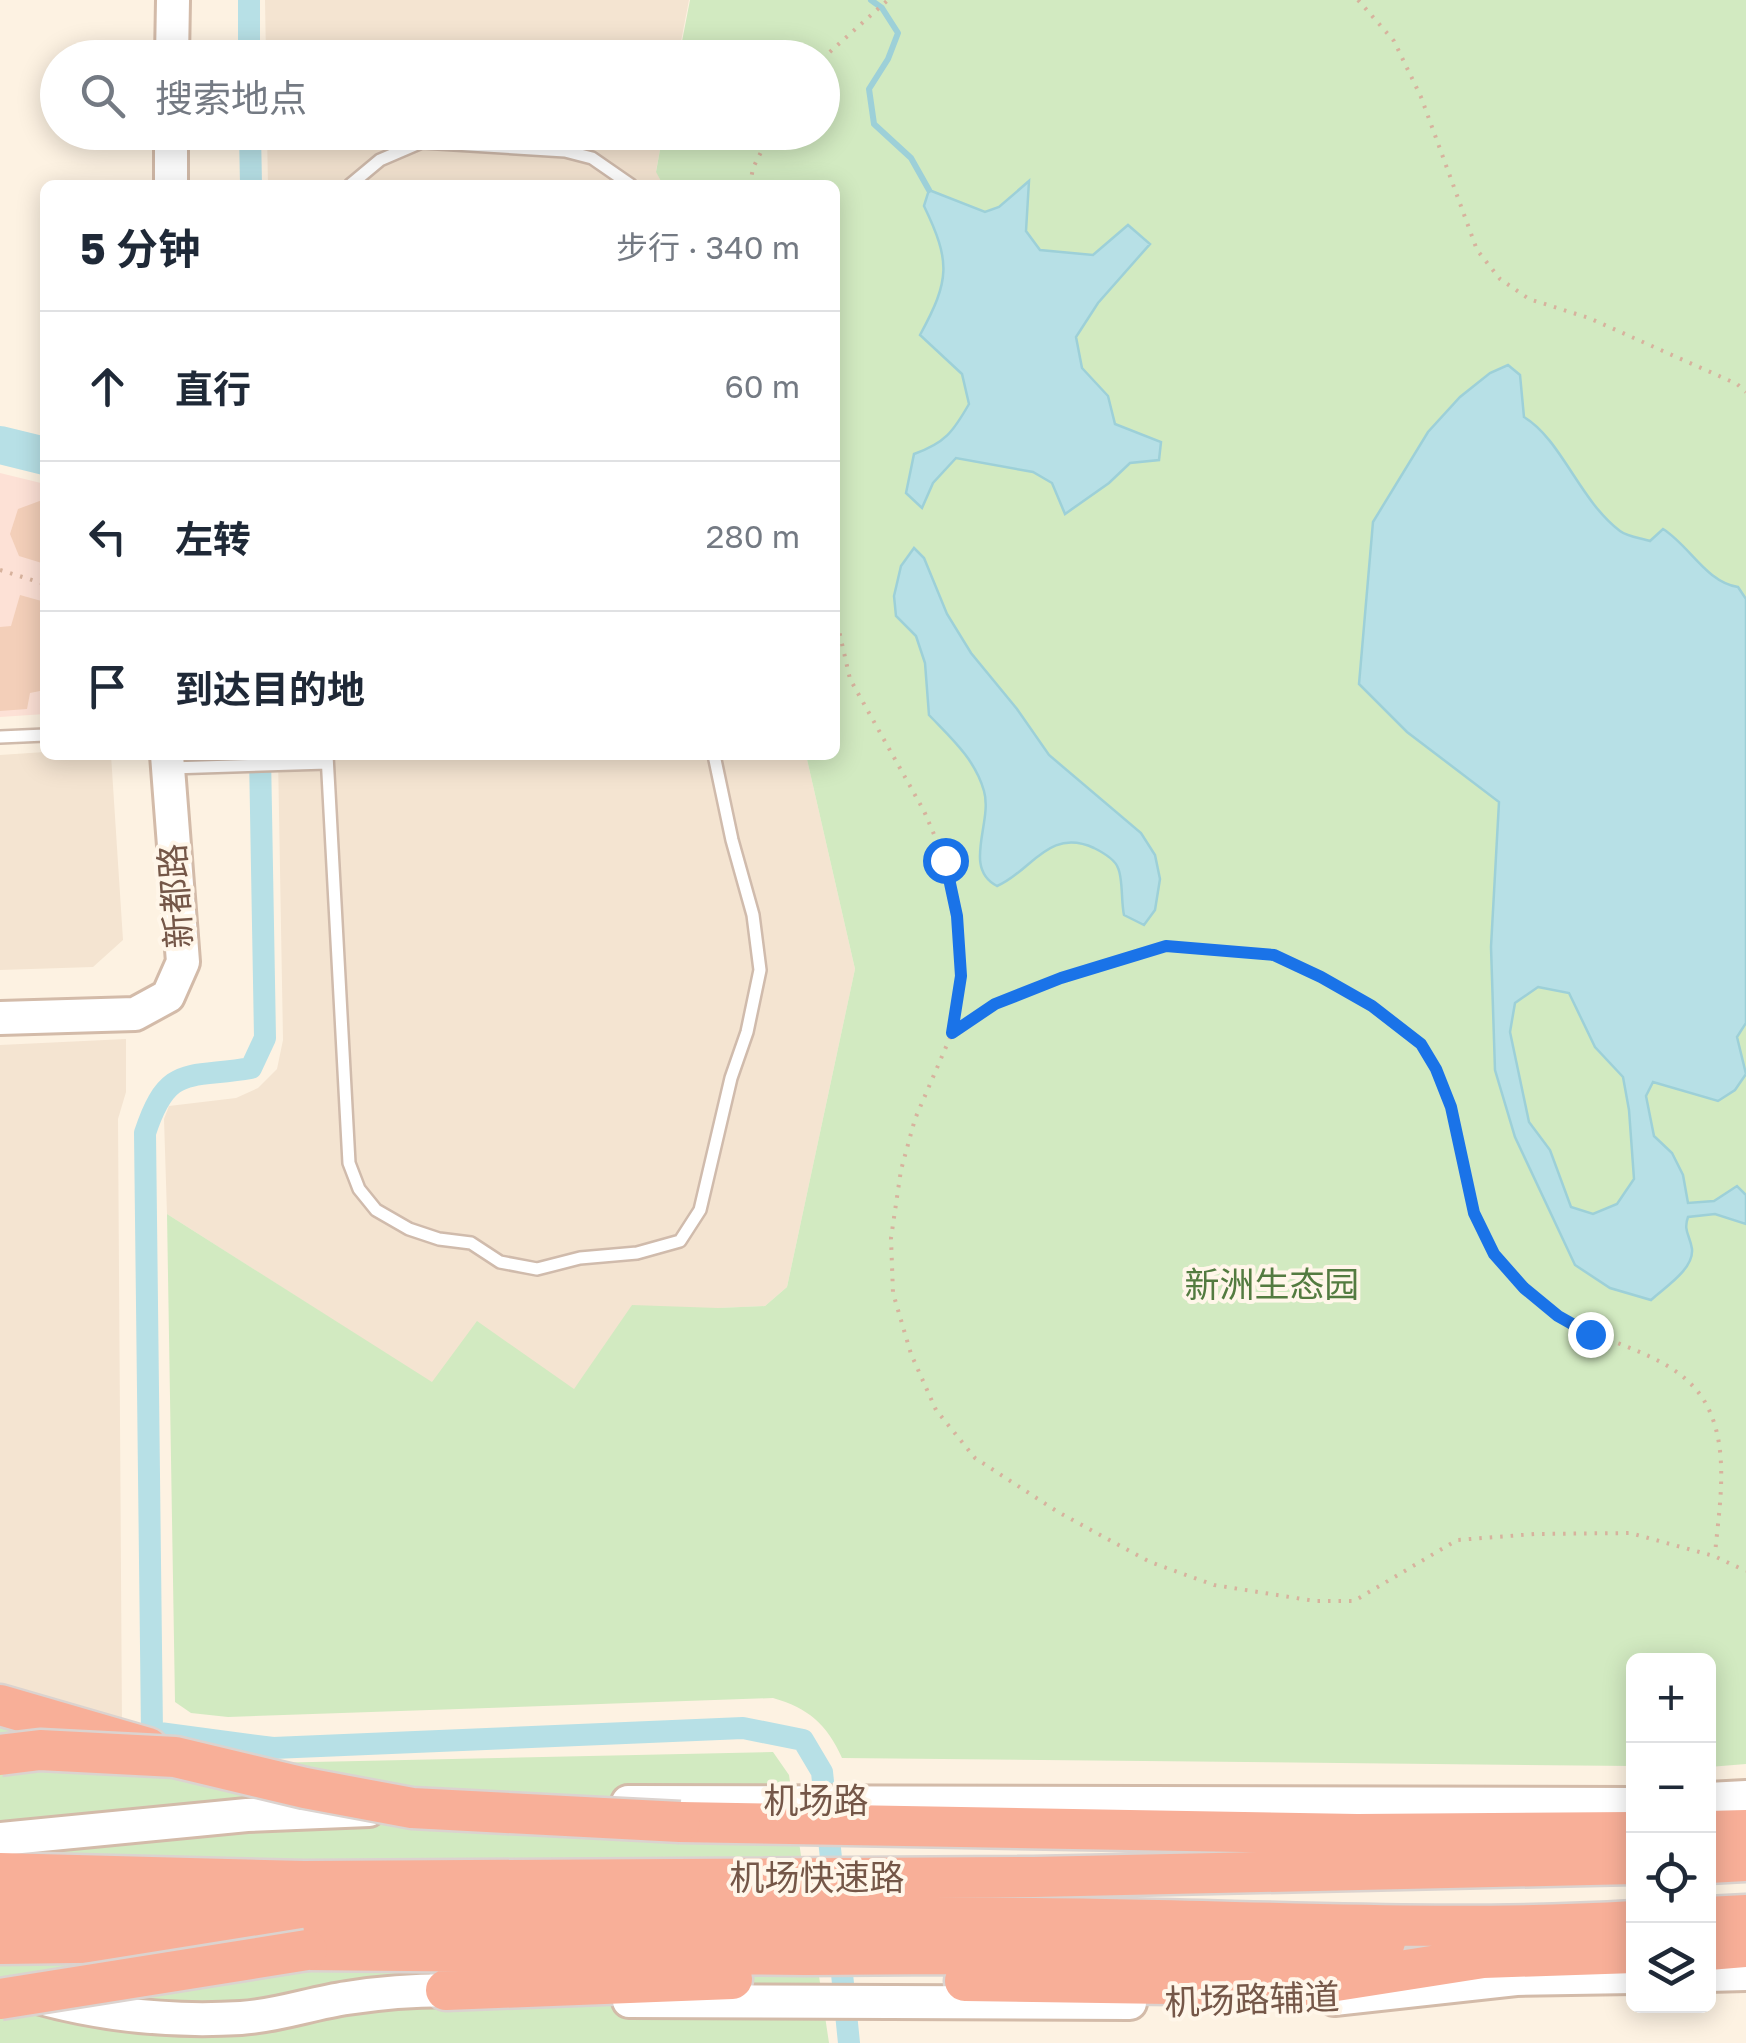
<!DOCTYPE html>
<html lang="zh">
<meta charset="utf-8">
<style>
:root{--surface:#fff;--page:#f6f6f7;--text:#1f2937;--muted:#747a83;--line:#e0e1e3}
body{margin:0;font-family:"Golos Text","Noto Sans SC",sans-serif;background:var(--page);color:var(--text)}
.controls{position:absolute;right:30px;bottom:30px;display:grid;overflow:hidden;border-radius:15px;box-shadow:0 5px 25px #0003}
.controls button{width:90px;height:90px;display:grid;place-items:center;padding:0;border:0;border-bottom:2px solid var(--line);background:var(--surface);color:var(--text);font:50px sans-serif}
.stop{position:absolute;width:30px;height:30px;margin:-22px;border:8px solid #1a73e8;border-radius:50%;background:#fff}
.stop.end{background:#1a73e8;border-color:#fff;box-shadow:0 2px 10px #0008}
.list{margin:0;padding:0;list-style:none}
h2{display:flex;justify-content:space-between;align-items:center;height:130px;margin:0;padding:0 40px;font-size:42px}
h2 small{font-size:32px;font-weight:400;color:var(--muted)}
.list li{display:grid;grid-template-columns:65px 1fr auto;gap:30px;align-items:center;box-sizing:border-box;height:150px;padding:0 40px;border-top:2px solid var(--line)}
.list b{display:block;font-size:38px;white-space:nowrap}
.list em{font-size:32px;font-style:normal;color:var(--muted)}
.icon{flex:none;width:55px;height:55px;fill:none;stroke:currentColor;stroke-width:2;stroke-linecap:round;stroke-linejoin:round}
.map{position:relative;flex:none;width:1746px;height:2043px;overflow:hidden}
.search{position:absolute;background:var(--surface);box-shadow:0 5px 25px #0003;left:40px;top:40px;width:800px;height:110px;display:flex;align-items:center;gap:25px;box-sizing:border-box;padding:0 35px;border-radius:55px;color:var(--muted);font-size:38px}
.panel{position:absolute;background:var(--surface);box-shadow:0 5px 25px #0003;left:40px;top:180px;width:800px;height:580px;border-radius:15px}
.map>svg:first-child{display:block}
.residential{fill:#f4e4d1}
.commercial{fill:#fde1d6}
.green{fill:#d2eac1}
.water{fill:#b7e0e6;stroke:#9dd0d8;stroke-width:2.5;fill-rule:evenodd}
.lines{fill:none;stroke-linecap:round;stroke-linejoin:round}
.stream{stroke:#9dd0d8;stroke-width:6}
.canal{stroke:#b7e0e6;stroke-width:22}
.river{stroke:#b7e0e6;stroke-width:38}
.building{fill:#f3cfb9}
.lane-casing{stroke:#d0bbac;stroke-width:16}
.secondary-casing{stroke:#d3bba9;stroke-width:38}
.highway-casing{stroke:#dbd3cf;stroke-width:45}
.path{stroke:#d7b29d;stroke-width:4;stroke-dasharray:2.5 8;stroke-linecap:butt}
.lane{stroke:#fff;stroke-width:11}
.secondary{stroke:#fff;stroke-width:32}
.highway{stroke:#f8af98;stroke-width:40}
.highway-bridge-casing{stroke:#dbd3cf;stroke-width:45;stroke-linecap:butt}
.highway-bridge{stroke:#f8af98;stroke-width:40}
.route{stroke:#1a73e8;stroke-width:12}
.labels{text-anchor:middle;stroke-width:8;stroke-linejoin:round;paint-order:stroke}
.street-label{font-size:35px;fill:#755748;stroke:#fff6e9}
.park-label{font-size:35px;fill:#537b40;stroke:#fff6e9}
</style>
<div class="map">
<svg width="1746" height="2043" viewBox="0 0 1746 2043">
<rect width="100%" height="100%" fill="#fdf2e2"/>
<!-- residential -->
<path class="residential" d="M265 0H689L678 57 266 58Z
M267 133H663L656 171 663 185H268Z
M45 752V755H111L123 940 93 967 0 970V755Z
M278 755H806L855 969 787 1287 765 1306 718 1308 574 1389 432 1383 167 1214 164 1119 169 1106 236 1098 258 1088 277 1069 283 1040Z
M126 1039V1092L118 1119 122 1726 0 1697V1045Z"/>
<!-- commercial -->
<path class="commercial" d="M0 473 45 484V714L0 717Z"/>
<!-- green -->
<path class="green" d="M690 0H1746V1764L1709 1767 1708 1660H1634L1633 1766 842 1758C827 1724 808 1708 773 1698L228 1717 191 1713 175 1702 167 1214 432 1382 477 1321 574 1389 632 1305 718 1308 765 1306 787 1287 855 969 806 755H835V185H663L656 172 663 133 822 132V58L679 57Z
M0 1697 125 1766 773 1752 789 1775 829 2043H0Z"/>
<!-- water -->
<path class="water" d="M1029 181 1026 231 1040 250 1093 255 1128 225 1150 244 1098 303 1076 337 1082 368 1108 396 1115 424 1161 442 1159 460 1130 463 1109 483 1065 514 1052 483 1033 472 956 458 933 483 922 508 906 493 914 454C945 443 953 432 969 404L962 374 920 335C950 280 951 262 924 206L929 190 985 212 999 207Z
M1508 365 1520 375 1524 417C1561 439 1580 501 1620 531 1628 537 1641 538 1650 541L1663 529C1690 546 1706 582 1738 587L1746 599V1023L1737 1037 1746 1074 1735 1090 1718 1101 1653 1082 1646 1096 1654 1136 1672 1153 1683 1175 1688 1203 1714 1201 1737 1186 1746 1195V1224L1715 1214 1688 1217C1683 1231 1690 1235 1692 1249 1694 1269 1665 1287 1651 1300L1610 1288 1575 1265 1515 1137 1495 1070 1491 947 1499 802 1407 732 1359 684 1373 522 1428 432 1460 397 1490 373ZM1538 987 1569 993 1595 1047 1623 1077 1629 1110 1634 1179 1617 1204 1593 1214 1571 1207 1550 1150 1529 1122 1510 1032 1515 1003Z
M914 548 924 558 947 614 971 653 1017 709 1049 755 1141 833 1155 855 1160 879 1155 910 1144 925 1124 915C1121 902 1123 878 1118 868 1115 859 1102 852 1094 848 1048 827 1031 872 997 886 962 868 993 822 984 791 975 759 951 738 929 715L925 663 916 636 896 616 894 596 901 566Z"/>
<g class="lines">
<!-- stream -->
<path class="stream" d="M871 0 882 8 898 33 888 59 869 89 874 124 911 158 929 190"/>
<!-- canal -->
<path class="canal" d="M249 0V58
M250 132 251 185
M260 755 265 1038 251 1068C188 1079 168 1063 145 1133L152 1732 273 1748 743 1728 803 1740 822 1772 834 1887
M839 1944 849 2043"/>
<!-- river -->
<path class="river" d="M0 445 45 456"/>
</g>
<!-- building -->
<path class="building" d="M45 499V564L19 556 10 534 18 509Z
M20 595 45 602V690L30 693 27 709 0 711V627L11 626Z"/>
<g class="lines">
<!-- lane casing -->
<g class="lane-casing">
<path id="lane" d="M350 185 380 160 422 142 565 151 592 158 631 185
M0 737 45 735
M327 755 349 1163 359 1189 376 1210 409 1229 439 1239 471 1243 500 1262 537 1269 580 1258 637 1253 680 1241 700 1210 731 1078 747 1032 760 970 753 915 732 840 714 755
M171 768 327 763"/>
</g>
<!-- secondary casing -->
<g class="secondary-casing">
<path id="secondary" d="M172 58 173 0
M171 185V132
M0 1018 135 1014 168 996 183 962 167 755
M1708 1799 1746 1797
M628 1802 1634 1804
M0 1839 247 1815 369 1810
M1708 1975 1746 1974
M34 1996C101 2015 172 2022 241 2018 277 2016 312 2003 347 1998 387 1992 430 1989 471 1991
M1334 1999 1516 1979 1634 1977
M629 2001 1130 2003"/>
</g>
<!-- highway casing -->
<g class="highway-casing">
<path id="highway" d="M0 1705 148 1748
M680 1822 1357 1834 1634 1832
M1708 1831 1746 1830
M1708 1863 1746 1861
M0 1873 304 1881 1034 1877 1634 1864
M0 1911C345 1918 690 1914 1034 1918 1234 1919 1434 1933 1634 1921
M1708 1917 1746 1915
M0 1944 148 1942 307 1950 805 1955 1334 1951 1385 1942
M1708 1950 1746 1947
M965 1981 1304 1986 1483 1958 1634 1953
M446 1990 732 1979"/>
</g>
<!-- path -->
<path class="path" d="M1358 0 1394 41 1421 97 1477 250 1500 279 1529 299 1589 318 1737 384 1746 392
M822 59 888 0
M750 185 753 168 771 132
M835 358 838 367 835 389
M0 570 45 584
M835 613 850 679 924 811 945 860 957 916 961 976 952 1033 915 1119 901 1170 891 1238 893 1293 911 1354 936 1410 975 1458 1058 1512 1150 1562 1214 1585 1315 1601H1354L1457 1540 1535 1534 1630 1533 1714 1556 1746 1571
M952 1033C1007 997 1061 975 1124 958 1138 954 1154 947 1168 947 1190 946 1214 951 1236 953 1248 954 1262 952 1273 955 1301 962 1330 982 1354 996 1386 1014 1421 1037 1437 1071 1464 1129 1456 1204 1496 1256 1513 1279 1537 1303 1562 1318 1612 1348 1685 1354 1710 1412 1729 1455 1719 1509 1715 1554"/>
<!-- lane -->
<use href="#lane" class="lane"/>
<!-- secondary -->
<use href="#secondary" class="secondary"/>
<!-- highway -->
<use href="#highway" class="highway"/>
<!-- highway-bridge casing -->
<g class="highway-bridge-casing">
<path id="highway-bridge" d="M0 1755 40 1750 175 1757 305 1788 412 1808 680 1822
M0 1999 307 1950"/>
</g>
<!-- highway-bridge -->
<use href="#highway-bridge" class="highway-bridge"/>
</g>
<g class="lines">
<!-- route -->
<path class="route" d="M945 860 957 916 961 976 952 1033 995 1004 1061 978 1166 946 1274 955 1321 977 1372 1006 1421 1044 1436 1069 1451 1107 1474 1213 1494 1254 1524 1288 1558 1316 1590 1334"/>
</g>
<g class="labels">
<!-- street labels -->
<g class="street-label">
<text transform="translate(176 896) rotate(-94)" y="12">新都路</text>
<text x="816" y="1813">机场路</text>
<text x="817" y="1890">机场快速路</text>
<text transform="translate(1252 2000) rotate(-2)" y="12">机场路辅道</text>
</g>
<!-- park labels -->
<g class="park-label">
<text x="1272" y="1297">新洲生态园</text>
</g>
</g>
</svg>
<div class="controls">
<button>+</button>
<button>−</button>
<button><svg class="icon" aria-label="locate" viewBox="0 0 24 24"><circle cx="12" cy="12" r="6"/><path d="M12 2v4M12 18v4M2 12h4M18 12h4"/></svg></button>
<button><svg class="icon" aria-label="layers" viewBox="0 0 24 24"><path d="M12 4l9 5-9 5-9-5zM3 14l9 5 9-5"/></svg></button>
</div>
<div class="stop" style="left:945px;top:860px"></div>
<div class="stop end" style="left:1590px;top:1334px"></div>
<div class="search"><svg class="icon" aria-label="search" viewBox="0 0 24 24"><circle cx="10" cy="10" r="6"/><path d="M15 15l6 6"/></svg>搜索地点</div>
<section class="panel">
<h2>5 分钟<small>步行 · 340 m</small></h2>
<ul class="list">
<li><svg class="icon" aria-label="ahead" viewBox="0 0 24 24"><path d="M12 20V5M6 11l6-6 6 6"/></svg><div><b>直行</b></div><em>60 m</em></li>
<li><svg class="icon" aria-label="left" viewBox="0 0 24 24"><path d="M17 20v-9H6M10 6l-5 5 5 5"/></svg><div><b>左转</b></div><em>280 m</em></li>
<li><svg class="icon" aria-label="arrive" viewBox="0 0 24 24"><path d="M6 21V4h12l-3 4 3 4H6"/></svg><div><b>到达目的地</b></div></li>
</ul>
</section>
</div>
